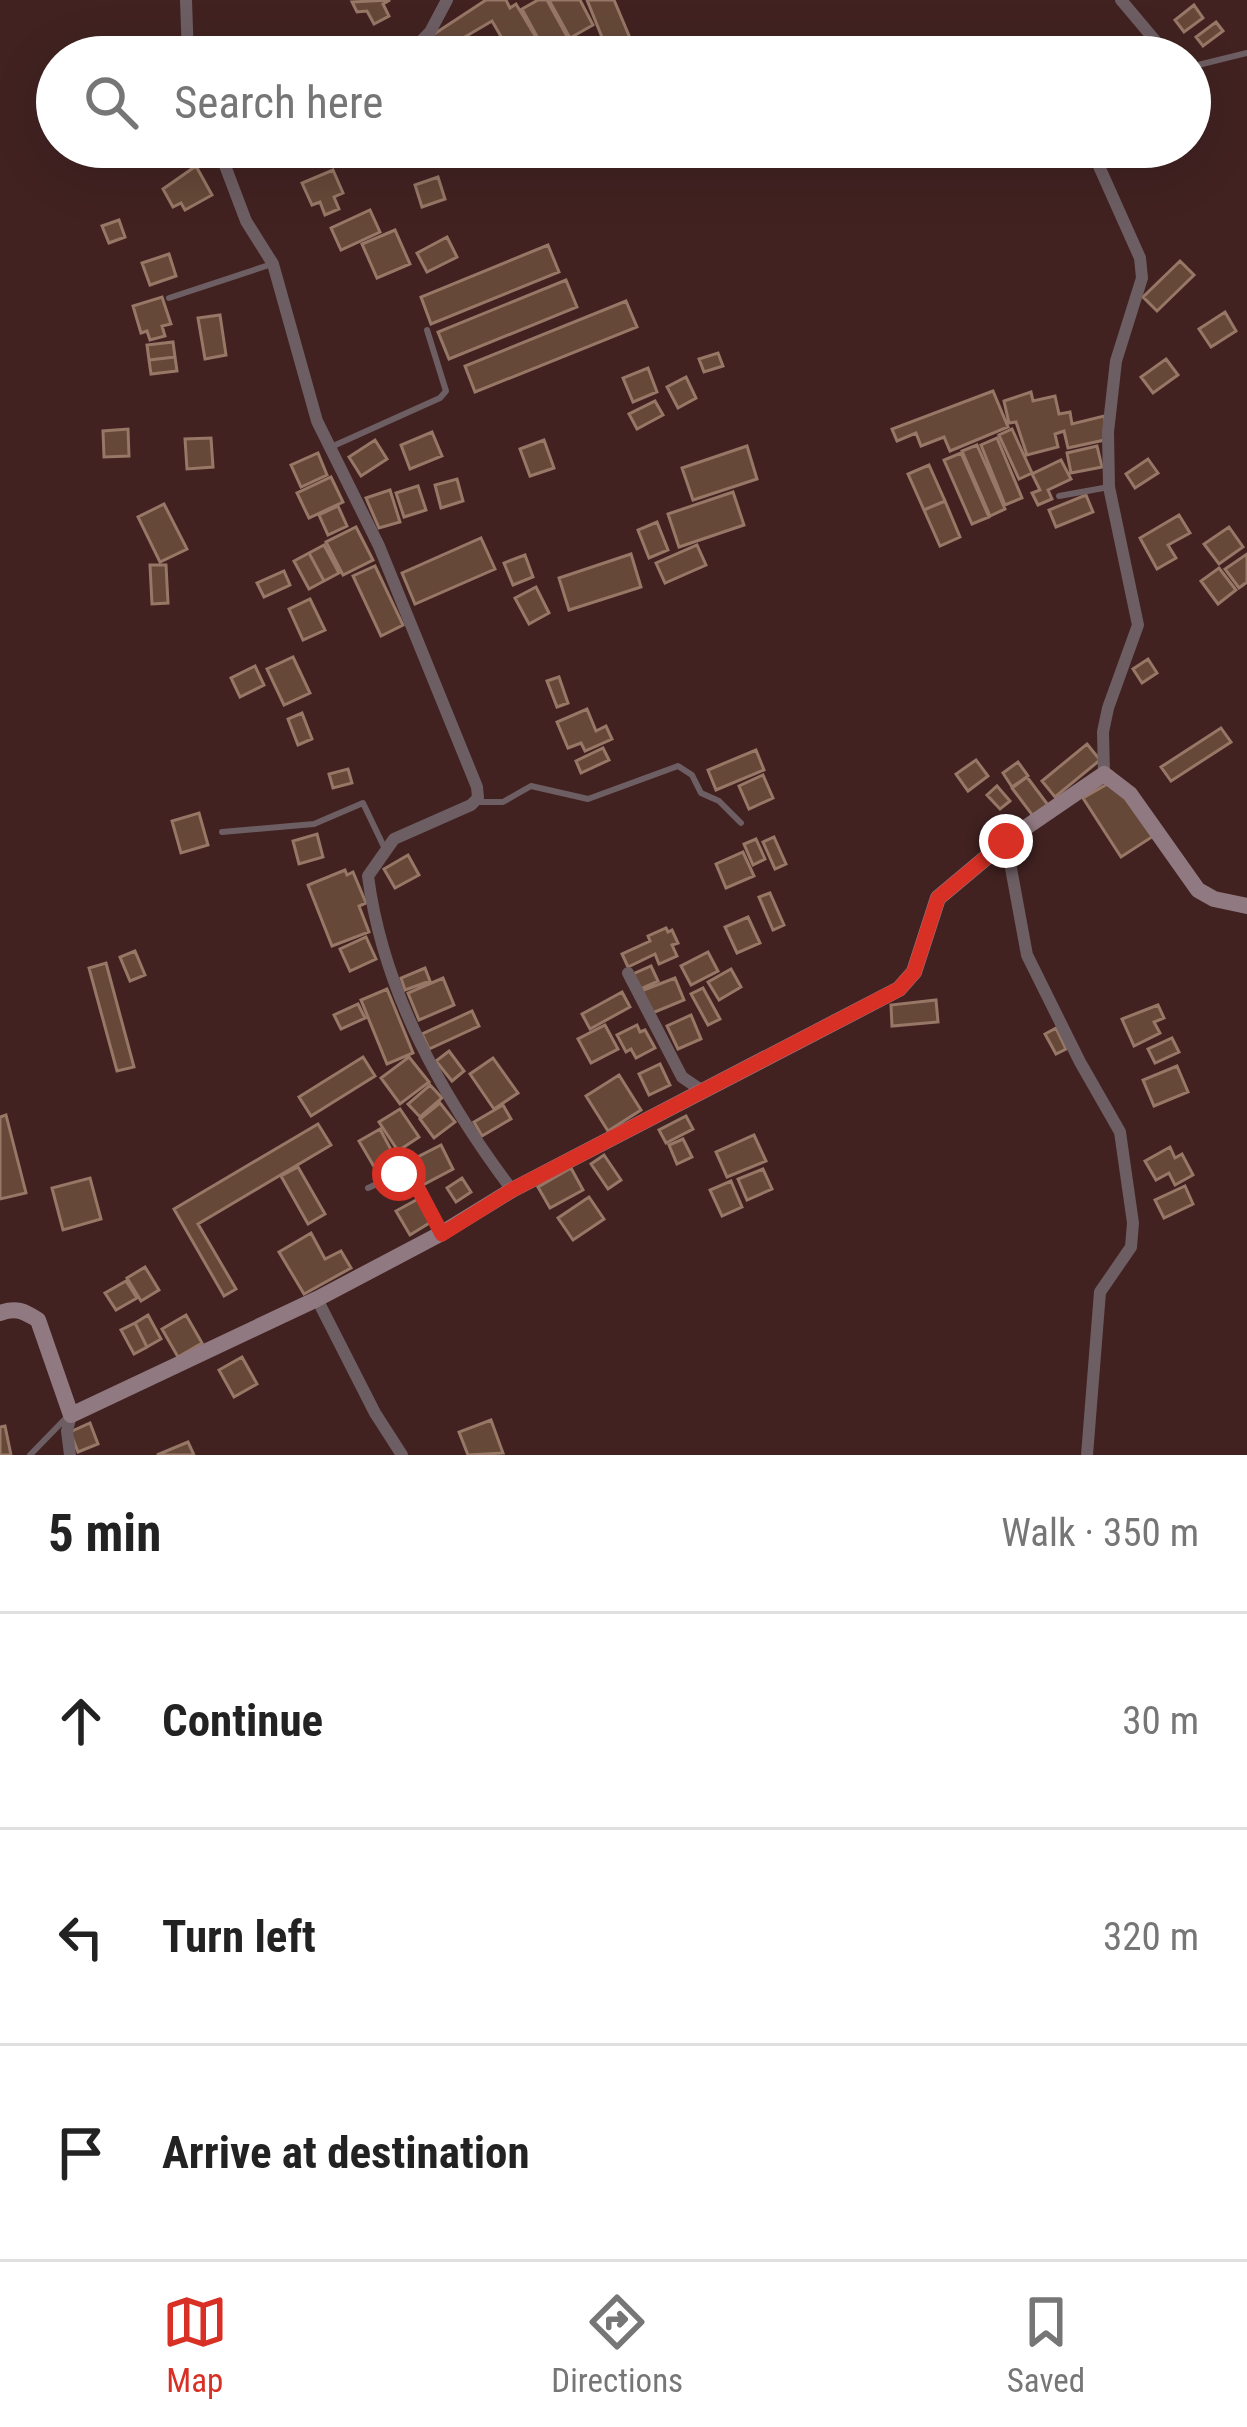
<!DOCTYPE html>
<meta charset="utf-8">
<style>
:root{--surface:#fff;--page:#f2f2f2;--text:#222;--muted:#767676;--line:#e0e0e0;--accent:#d93025}
body{margin:0;font-family:"Roboto Condensed",sans-serif;background:var(--page);color:var(--text)}
.stop{position:absolute;width:36px;height:36px;margin:-27px;border:9px solid #d93025;border-radius:50%;background:#fff}
.stop.end{background:#d93025;border-color:#fff;box-shadow:0 3px 12px #0008}
.list{margin:0;padding:0;list-style:none}
h2{display:flex;justify-content:space-between;align-items:center;height:156px;margin:0;padding:0 48px;font-size:51px}
h2 small{font-size:39px;font-weight:400;color:var(--muted)}
.list li{display:grid;grid-template-columns:78px 1fr auto;gap:36px;align-items:center;box-sizing:border-box;height:216px;padding:0 48px;border-top:3px solid var(--line)}
.list b{display:block;font-size:45px;white-space:nowrap}
.list em{font-size:39px;font-style:normal;color:var(--muted)}
.icon{flex:none;width:66px;height:66px;fill:none;stroke:currentColor;stroke-width:2;stroke-linecap:round;stroke-linejoin:round}
.map{position:relative;flex:none;width:1247px;height:1455px;overflow:hidden}
.search{position:absolute;background:var(--surface);box-shadow:0 12px 48px #0002;left:36px;right:36px;top:36px;height:132px;display:flex;align-items:center;gap:30px;box-sizing:border-box;padding:0 42px;border-radius:66px;color:var(--muted);font-size:45px}
.sheet{height:804px;background:var(--surface)}
nav{display:flex;justify-content:space-around;align-items:center;box-sizing:border-box;height:168px;border-top:3px solid var(--line);background:var(--surface);font-size:33px;color:var(--muted)}
nav a{display:grid;justify-items:center;gap:6px}
nav .on{color:var(--accent)}
.map>svg:first-child{display:block}
.building{fill:#654838;stroke:#977766;stroke-width:3}
.lines{fill:none;stroke-linecap:round;stroke-linejoin:round}
.lane{stroke:#6d5e63;stroke-width:6}
.street{stroke:#6d5e63;stroke-width:12}
.secondary{stroke:#917981;stroke-width:16}
.route{stroke:#d93025;stroke-width:15}
</style>
<div class="map">
<svg width="1247" height="1455" viewBox="0 0 1247 1455">
<rect width="100%" height="100%" fill="#412221"/>
<!-- building -->
<path class="building" d="M390 0 383 4 389 16 374 24 367 11 357 12 352 2Z
M486 0H506L510 8 516 4 546 54 513 57 492 21 434 55 425 40Z
M538 0H547L569 40 546 53 522 9Z
M549 0H580L593 25 570 38Z
M587 0H614L638 57H610Z
M1194 5 1203 18 1184 32 1175 20Z
M1216 22 1223 31 1203 46 1196 37Z
M582 38 591 57H546Z
M196 166 212 195 185 210 181 203 173 207 163 189Z
M333 170 343 193 334 197 339 209 325 215 320 202 312 205 302 183Z
M438 177 445 199 422 207 415 185Z
M370 210 380 232 341 250 331 228Z
M119 220 125 237 109 243 102 226Z
M395 230 410 264 377 278 362 244Z
M447 237 457 257 427 272 417 253Z
M548 245 559 272 431 324 421 297Z
M169 254 176 276 150 285 142 263Z
M1180 261 1194 275 1157 311 1143 297Z
M566 280 577 307 449 359 438 332Z
M162 297 171 324 162 326 165 336 150 340 147 331 141 333 133 306Z
M626 301 637 327 475 392 465 366Z
M1225 312 1236 331 1211 347 1199 329Z
M220 315 226 355 205 359 198 318Z
M173 342 175 357 149 360 147 345Z
M718 353 723 366 704 372 699 359Z
M175 357 177 371 151 374 149 360Z
M1166 359 1178 375 1153 393 1141 377Z
M648 368 657 392 633 402 623 378Z
M686 377 696 398 678 408 667 387Z
M993 391 1008 427 950 451 944 437 921 446 916 433 897 441 892 429Z
M1031 392 1033 401 1055 396 1059 414 1070 412 1072 424 1104 416 1109 439 1068 448 1064 431 1055 434 1058 447 1027 455 1016 422 1009 423 1004 401Z
M655 401 663 415 637 429 629 414Z
M128 429 129 456 104 457 103 431Z
M1012 429 1032 473 1019 479 999 435Z
M432 432 442 456 410 469 401 445Z
M211 438 213 467 187 469 185 439Z
M997 438 1022 498 1005 505 981 445Z
M375 440 387 459 361 476 349 457Z
M544 440 554 468 530 476 520 449Z
M977 445 1005 509 990 516 962 451Z
M747 446 757 479 693 500 682 468Z
M1097 446 1102 467 1071 473 1067 453Z
M318 453 327 475 301 487 291 465Z
M961 453 989 517 972 524 944 460Z
M1148 459 1158 473 1135 488 1126 474Z
M1061 460 1071 479 1048 490 1052 499 1038 505 1032 493 1040 490 1032 474Z
M929 465 945 501 924 510 908 474Z
M331 477 343 502 309 518 297 493Z
M457 479 463 501 441 508 435 485Z
M418 486 426 510 404 517 396 493Z
M390 490 400 522 379 528 366 498Z
M733 492 744 525 679 547 668 514Z
M1086 495 1093 512 1056 527 1049 510Z
M945 501 960 537 940 546 924 510Z
M164 504 187 549 160 562 138 517Z
M338 506 347 526 328 535 319 515Z
M1179 515 1190 533 1168 545 1176 558 1157 569 1140 538Z
M657 522 668 550 649 558 638 530Z
M356 527 373 560 343 575 326 542Z
M1229 527 1243 547 1219 564 1204 544Z
M481 538 495 569 415 604 402 573Z
M324 545 339 573 324 581 309 553Z
M697 545 706 565 665 583 656 563Z
M309 553 324 581 309 589 294 561Z
M631 554 641 587 569 610 559 578Z
M1247 554V582L1239 588 1225 569Z
M525 555 533 577 513 585 504 563Z
M150 565H166L168 603 152 604Z
M375 566 403 625 381 636 353 576Z
M1219 568 1236 590 1218 604 1201 581Z
M284 571 290 585 264 597 257 583Z
M536 587 549 613 529 624 515 598Z
M310 599 325 630 303 640 289 609Z
M293 657 310 693 284 705 267 669Z
M1148 659 1157 673 1142 683 1133 669Z
M255 666 264 685 240 697 231 678Z
M559 677 568 703 557 707 547 681Z
M587 709 596 731 606 726 612 739 585 751 581 743 568 748 557 722Z
M302 713 312 739 298 745 288 719Z
M1221 728 1231 742 1171 781 1161 767Z
M1087 744 1100 760 1055 797 1042 781Z
M603 748 609 760 581 773 576 761Z
M756 750 764 770 716 790 708 770Z
M976 760 988 776 968 791 956 774Z
M1018 762 1028 776 1012 787 1003 773Z
M348 769 352 783 333 788 329 774Z
M763 775 773 798 749 809 739 786Z
M1027 777 1048 805 1033 816 1012 788Z
M1116 779 1158 833 1121 857 1083 798Z
M997 786 1010 801 1000 809 987 795Z
M199 813 208 845 181 853 172 821Z
M317 834 323 857 299 864 293 841Z
M774 837 786 864 775 869 763 842Z
M756 839 765 859 753 865 744 844Z
M743 852 754 876 726 888 716 864Z
M408 855 419 875 395 888 384 869Z
M345 870 347 875 353 872 366 903 359 906 369 932 332 946 308 885Z
M770 893 784 925 773 930 759 897Z
M748 917 760 943 737 953 725 927Z
M666 928 668 932 672 930 678 943 672 945 677 956 659 964 655 954 628 967 622 954 650 941 648 936Z
M366 937 376 959 350 971 340 949Z
M135 951 145 975 130 981 120 957Z
M708 952 718 971 691 985 681 966Z
M106 963 134 1067 117 1071 89 968Z
M651 966 658 981 640 989 633 974Z
M425 968 430 981 405 990 401 978Z
M731 969 741 987 719 1000 708 982Z
M443 978 454 1005 419 1020 408 993Z
M675 978 684 1000 650 1014 641 991Z
M703 988 720 1019 708 1025 691 994Z
M387 989 413 1053 387 1064 361 1000Z
M622 992 630 1007 590 1029 582 1014Z
M936 1000 938 1022 892 1026 891 1005Z
M358 1004 365 1018 341 1029 334 1015Z
M1158 1005 1164 1018 1154 1022 1160 1033 1134 1046 1122 1019Z
M472 1011 479 1026 429 1049 422 1034Z
M691 1015 701 1039 678 1049 667 1026Z
M605 1025 618 1049 591 1063 578 1039Z
M637 1025 640 1032 645 1030 655 1048 636 1058 631 1049 626 1052 617 1035Z
M1056 1028 1066 1049 1056 1054 1045 1034Z
M1172 1038 1179 1052 1155 1063 1148 1049Z
M449 1051 464 1071 452 1081 436 1061Z
M363 1057 375 1076 311 1116 299 1097Z
M409 1057 429 1082 400 1104 381 1078Z
M493 1058 518 1093 494 1109 470 1074Z
M660 1064 670 1085 649 1095 639 1074Z
M1177 1066 1188 1092 1154 1106 1143 1080Z
M619 1075 641 1110 608 1131 586 1096Z
M430 1085 442 1098 420 1117 408 1104Z
M440 1103 455 1122 434 1138 420 1119Z
M503 1105 511 1119 482 1136 474 1122Z
M400 1109 419 1137 398 1151 379 1122Z
M6 1115 26 1193 0 1199V1117Z
M686 1116 693 1129 666 1143 659 1130Z
M318 1124 331 1145 198 1224 236 1289 224 1296 174 1209Z
M380 1129 396 1159 376 1170 359 1141Z
M754 1135 766 1161 727 1177 716 1152Z
M683 1139 692 1157 677 1164 669 1145Z
M441 1145 453 1169 419 1187 406 1163Z
M1170 1147 1175 1158 1182 1154 1193 1175 1175 1185 1169 1173 1156 1180 1145 1161Z
M604 1155 621 1180 608 1189 591 1164Z
M298 1167 325 1214 308 1224 281 1176Z
M571 1168 583 1190 550 1208 538 1187Z
M763 1169 772 1189 747 1200 738 1179Z
M90 1178 101 1219 63 1230 52 1188Z
M462 1178 471 1192 456 1202 447 1188Z
M731 1181 742 1207 722 1216 710 1190Z
M1185 1186 1193 1204 1164 1218 1155 1200Z
M589 1197 604 1219 573 1240 558 1218Z
M418 1199 431 1222 410 1235 396 1211Z
M311 1233 325 1259 341 1251 351 1268 304 1294 279 1252Z
M145 1267 159 1290 141 1301 127 1278Z
M126 1281 137 1298 116 1310 105 1293Z
M148 1315 161 1339 147 1347 135 1323Z
M186 1315 202 1343 178 1357 162 1329Z
M135 1323 147 1347 134 1354 121 1330Z
M242 1357 257 1384 234 1397 219 1370Z
M491 1420 503 1453 468 1455 459 1432Z
M90 1423 98 1444 78 1452 70 1432Z
M5 1426 11 1455H0V1427Z
M188 1442 194 1455H157Z"/>
<g class="lines">
<!-- lane -->
<path class="lane" d="M1190 67 1247 53
M169 298 269 265
M331 447 440 398 446 391 427 330
M1059 496 1109 487
M476 802H503L531 786 588 799 678 766 692 775 701 793 719 801 741 823
M222 832 314 824 363 803 385 849
M368 1188 399 1174 414 1181 440 1230
M30 1455 65 1419"/>
<!-- street -->
<path class="street" d="M186 0 188 57
M1121 0 1169 57
M406 57 430 32 447 0
M218 147 246 221 273 264 317 421 379 546 477 787 478 798 471 805 394 839 368 876C383 992 443 1098 512 1190
M1101 147 1098 164 1140 258 1142 278 1116 361 1108 432 1109 487 1138 625 1108 708 1103 732 1104 774
M1006 841 1027 955 1080 1062 1120 1132 1133 1223 1131 1247 1100 1292 1087 1455
M628 973 682 1077 704 1092
M317 1299 375 1413 402 1455
M70 1455 67 1431 71 1415"/>
<!-- secondary -->
<path class="secondary" d="M0 1313C16 1307 24 1311 38 1320L71 1415 317 1299 442 1233 512 1190 899 989 914 972 938 898 1006 841 1104 774 1130 794 1198 890 1214 899 1247 906"/>
</g>
<g class="lines">
<!-- route -->
<path class="route" d="M399 1174 414 1181 442 1234 512 1190 899 989 914 972 938 898 1006 841"/>
</g>
</svg>
<div class="stop" style="left:399px;top:1174px"></div>
<div class="stop end" style="left:1006px;top:841px"></div>
<div class="search"><svg class="icon" aria-label="search" viewBox="0 0 24 24"><circle cx="10" cy="10" r="6"/><path d="M15 15l6 6"/></svg>Search here</div>
</div>
<section class="sheet">
<h2>5 min<small>Walk · 350 m</small></h2>
<ul class="list">
<li><svg class="icon" aria-label="ahead" viewBox="0 0 24 24"><path d="M12 20V5M6 11l6-6 6 6"/></svg><div><b>Continue</b></div><em>30 m</em></li>
<li><svg class="icon" aria-label="left" viewBox="0 0 24 24"><path d="M17 20v-9H6M10 6l-5 5 5 5"/></svg><div><b>Turn left</b></div><em>320 m</em></li>
<li><svg class="icon" aria-label="arrive" viewBox="0 0 24 24"><path d="M6 21V4h12l-3 4 3 4H6"/></svg><div><b>Arrive at destination</b></div></li>
</ul>
</section>
<nav>
<a class="on"><svg class="icon" aria-label="map" viewBox="0 0 24 24"><path d="M3 6l6-2 6 2 6-2v14l-6 2-6-2-6 2zM9 4v14M15 6v14"/></svg>Map</a>
<a><svg class="icon" aria-label="directions" viewBox="0 0 24 24"><path d="M12 3l9 9-9 9-9-9zM9 14v-3h6M13 9l2 2-2 2"/></svg>Directions</a>
<a><svg class="icon" aria-label="saved" viewBox="0 0 24 24"><path d="M7 4h10v16l-5-4-5 4z"/></svg>Saved</a>
</nav>
